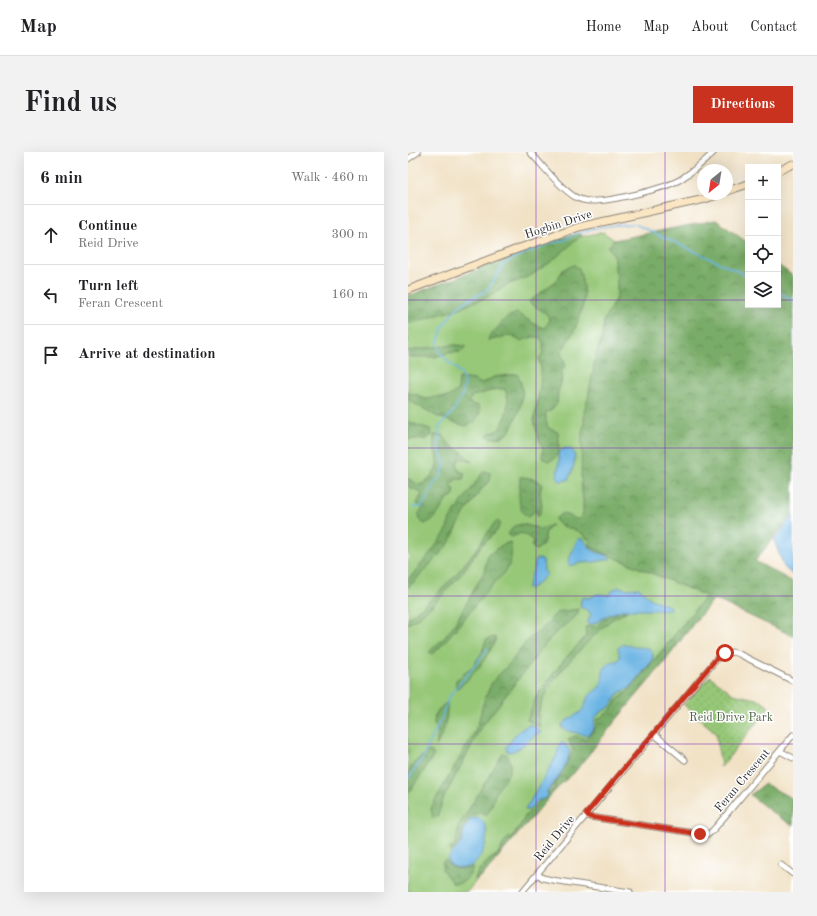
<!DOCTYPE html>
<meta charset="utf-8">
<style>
:root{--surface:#fff;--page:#f2f2f2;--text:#202124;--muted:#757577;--line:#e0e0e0;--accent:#c8321e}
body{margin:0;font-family:"Old Standard TT",serif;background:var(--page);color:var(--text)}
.controls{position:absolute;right:12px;top:12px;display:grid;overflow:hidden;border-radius:0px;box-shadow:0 4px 16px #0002}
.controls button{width:36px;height:36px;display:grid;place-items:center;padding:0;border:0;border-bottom:1px solid var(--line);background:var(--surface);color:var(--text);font:20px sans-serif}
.compass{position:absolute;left:289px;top:12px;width:36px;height:36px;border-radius:50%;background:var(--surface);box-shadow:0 4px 16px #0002;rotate:210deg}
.stop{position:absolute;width:12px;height:12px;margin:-9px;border:3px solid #c8321e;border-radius:50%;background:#fff}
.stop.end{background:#c8321e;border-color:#fff;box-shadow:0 1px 4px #0008}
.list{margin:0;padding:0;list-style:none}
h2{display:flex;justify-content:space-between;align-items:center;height:52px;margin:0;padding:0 16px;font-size:17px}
h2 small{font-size:13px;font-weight:400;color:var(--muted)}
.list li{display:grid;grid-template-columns:26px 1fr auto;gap:12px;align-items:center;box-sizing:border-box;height:60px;padding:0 16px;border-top:1px solid var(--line)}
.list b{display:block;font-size:15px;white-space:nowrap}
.list p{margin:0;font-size:13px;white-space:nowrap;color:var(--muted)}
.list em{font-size:13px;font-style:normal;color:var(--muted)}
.icon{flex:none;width:22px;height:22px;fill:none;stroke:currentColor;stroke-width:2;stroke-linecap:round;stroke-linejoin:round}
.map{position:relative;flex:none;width:385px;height:740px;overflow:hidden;border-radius:0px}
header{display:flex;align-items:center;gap:24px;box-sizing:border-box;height:56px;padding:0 20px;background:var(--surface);border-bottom:1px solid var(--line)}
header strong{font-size:19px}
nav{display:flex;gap:22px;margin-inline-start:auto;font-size:14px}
.intro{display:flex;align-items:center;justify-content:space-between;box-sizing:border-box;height:96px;padding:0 24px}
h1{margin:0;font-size:28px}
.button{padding:10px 18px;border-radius:0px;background:var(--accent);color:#fff;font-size:14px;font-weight:700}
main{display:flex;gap:24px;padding:0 24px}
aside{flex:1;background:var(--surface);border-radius:0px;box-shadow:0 4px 16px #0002}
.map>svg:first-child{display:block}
.grass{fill:#97c878;stroke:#617a52}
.forest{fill:url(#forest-crowns);stroke:#526c4a}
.park{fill:url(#park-dots);stroke:#617a52}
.water{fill:#6bb4e3;stroke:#4b7087}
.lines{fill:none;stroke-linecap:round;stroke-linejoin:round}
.stream{stroke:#6bb4e3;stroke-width:1.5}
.street-casing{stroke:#8e8678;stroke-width:7}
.secondary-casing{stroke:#8e8678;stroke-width:9}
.street{stroke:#fff;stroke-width:5}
.secondary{stroke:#fbe6c4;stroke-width:7}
.route{stroke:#c8321e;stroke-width:5}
.grid{fill:none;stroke:#7b2cbf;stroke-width:1;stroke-opacity:0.55}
.labels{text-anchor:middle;stroke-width:3;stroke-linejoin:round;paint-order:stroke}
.street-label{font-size:12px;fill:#2b2b2b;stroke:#fff}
.park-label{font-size:12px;fill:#516246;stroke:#fff}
</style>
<header>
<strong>Map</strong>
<nav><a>Home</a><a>Map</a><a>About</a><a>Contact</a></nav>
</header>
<div class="intro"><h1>Find us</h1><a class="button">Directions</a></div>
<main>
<aside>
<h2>6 min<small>Walk · 460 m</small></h2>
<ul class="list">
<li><svg class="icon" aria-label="ahead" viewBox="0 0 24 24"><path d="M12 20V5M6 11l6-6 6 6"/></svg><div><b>Continue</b><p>Reid Drive</p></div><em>300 m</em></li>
<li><svg class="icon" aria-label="left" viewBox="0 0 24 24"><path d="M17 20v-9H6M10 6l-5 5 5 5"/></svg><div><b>Turn left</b><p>Feran Crescent</p></div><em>160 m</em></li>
<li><svg class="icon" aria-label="arrive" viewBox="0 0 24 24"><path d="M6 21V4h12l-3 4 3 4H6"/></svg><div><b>Arrive at destination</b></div></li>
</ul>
</aside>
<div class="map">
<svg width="385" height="740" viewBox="0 0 385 740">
<defs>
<pattern id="forest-crowns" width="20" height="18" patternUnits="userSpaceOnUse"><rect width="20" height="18" fill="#79ac68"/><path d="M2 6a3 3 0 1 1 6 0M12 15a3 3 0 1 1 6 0" fill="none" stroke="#638c56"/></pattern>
<pattern id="park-dots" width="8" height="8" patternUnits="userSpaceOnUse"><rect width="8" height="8" fill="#97c878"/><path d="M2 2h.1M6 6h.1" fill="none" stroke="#7ba363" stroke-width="1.8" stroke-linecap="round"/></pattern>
</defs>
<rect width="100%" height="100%" fill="#fff"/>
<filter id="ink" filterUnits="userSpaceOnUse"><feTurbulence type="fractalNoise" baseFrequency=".025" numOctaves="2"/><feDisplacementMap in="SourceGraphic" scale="8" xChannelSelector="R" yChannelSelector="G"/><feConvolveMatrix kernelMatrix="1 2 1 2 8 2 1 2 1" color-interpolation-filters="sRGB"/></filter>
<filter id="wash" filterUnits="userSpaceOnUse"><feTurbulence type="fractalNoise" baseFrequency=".012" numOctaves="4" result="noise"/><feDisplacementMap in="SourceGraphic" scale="16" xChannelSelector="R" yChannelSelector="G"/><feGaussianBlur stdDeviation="0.9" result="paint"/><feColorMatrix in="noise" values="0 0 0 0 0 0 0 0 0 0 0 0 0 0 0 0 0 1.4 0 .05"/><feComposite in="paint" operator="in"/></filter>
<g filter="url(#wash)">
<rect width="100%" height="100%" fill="#f1e2c6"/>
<!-- grass -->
<path class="grass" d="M195 80 206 88 225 131 188 260 182 395 298 444 59 740H0V163L152 92 175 84Z"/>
<!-- forest -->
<path class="forest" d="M308 68 340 91V153H370V113L385 124V362L347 409 385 430V484L306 447 285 472 256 511 209 567 166 621 155 630 144 642 75 723 67 727 70 719 81 708 92 701 94 694 100 686 106 684 118 663 145 636 165 599 163 593 160 587 167 584 178 587 189 574V568L202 559 209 548 223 537 298 444 182 395V386L179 387C172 374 154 380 147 367L154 361 171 368 175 361V349L173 331 174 281 176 272V260L180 246 187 207 194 185 196 168 209 144V125L207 117V106L204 100 200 95 206 88Z
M170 81 174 83 144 109 122 124 99 133 79 145 53 156 0 172V144L156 85Z
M166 113 171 116C179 146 177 151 166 179 163 186 160 186 157 195L154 196 153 202 156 207 157 213 154 219 153 232 150 239 149 252 143 259 138 260V269L140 276 150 280C151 291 154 307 140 309L134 305 135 297 130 284 126 269 132 235 133 217 131 207 135 201V191L132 185H125L112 189 102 183 80 189 81 185 99 165 109 161 128 173 136 176 141 170 140 163 121 150 149 128 155 118Z
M47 193 58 194 53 200 39 201 27 205H0V199L26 195Z
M109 222C113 228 115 238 114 246 114 253 104 277 100 281 95 286 88 286 82 286L79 283 82 281 91 278C98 266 103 250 97 237 87 236 75 242 64 244L60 251 71 254 72 260 66 271 57 274 30 265 2 249 0 241 8 242 17 247 29 245H40L50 238 51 226 66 228 73 232 86 225Z
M0 270 22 277 24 283 19 287H0Z
M26 283H35L40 291 55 301 64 310 52 306 49 313 51 319 57 321 55 327H48L42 334 47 338 45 345H41L27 366 17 372C9 368 9 362 15 356L8 352 9 349 11 348 14 341 0 334V326L10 333 15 332C18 328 21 327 24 323 34 312 27 304 26 293 25 289 26 286 26 283Z
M76 319 82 321 83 328 75 335 56 362 40 393 0 436V428L24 399 38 380 42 367Z
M112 325C120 325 129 327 134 332L132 340 134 354 131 364 129 363 128 358 120 365C107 357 112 337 112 325Z
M89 369 92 371 89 379 74 393 54 421 27 451 11 465 0 472V466C36 440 63 407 87 370Z
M114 372 133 377 144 373 138 380 135 393 128 398 124 395 126 389 114 381 103 385 100 382 106 374Z
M102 390C106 408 101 418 87 430L33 494 24 502 21 500 37 485 48 470 76 420 80 403 94 393Z
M170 457V460L169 463C159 472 148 479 140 489L71 578 63 595 36 645 29 665 25 666 23 657 26 650 65 583 70 572 75 552 84 530 103 510 119 489 137 474 149 460Z
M219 459C214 462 208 465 203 468 198 472 194 477 189 481 171 499 119 548 133 575L119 568 130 541 156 508 178 484 177 475 181 474 188 475C197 465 206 461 219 459Z
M86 485 88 487C79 506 66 525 48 537V528L65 514 74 500 78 488Z
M39 550C40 565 36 582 28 594L30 580 26 571 27 564 31 557Z
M21 599 25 601V605L2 639 0 640C0 616 1 613 21 599Z
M95 601 99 603C109 621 93 628 87 643 84 652 84 656 78 663L70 661 61 665 54 678 53 689 43 700 42 696C49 691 50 684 50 675Z
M357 632 385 647V674L365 661 342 643Z
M38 708 40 713C48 717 56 718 65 715 62 725 55 734 44 731L34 717 35 710Z"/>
<!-- park -->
<path class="park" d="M302 524 325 542 352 548 361 555 313 615 308 581 276 553Z"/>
<!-- water -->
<path class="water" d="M158 296C173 297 165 318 161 326L160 328 152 329 149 325 151 308 150 302 152 299Z
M385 364V423L376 415 366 388Z
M171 386C182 390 176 391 183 397 189 402 198 401 203 407L186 410 172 411 162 414 160 410 167 393Z
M128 407H132L135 409 136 419 139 422 128 433 121 437H120C120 429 123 424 126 417 128 413 126 411 128 407Z
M211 435 219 437 231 436 243 447 261 454 263 457 247 458H214L200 463 186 472H180L179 471 183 463 180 458 172 455 173 448 175 445 181 446 189 442 201 443 206 437Z
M216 492C220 493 223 494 226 495 236 496 246 494 245 508L222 536 211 541 202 555 193 560 187 566 186 576 180 583H175L155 577 154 573C159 567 165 565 171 561 178 556 177 549 181 544 184 540 189 539 192 534 197 527 192 516 201 511 203 509 207 510 210 508L212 505 210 496Z
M122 573 126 574 133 580C122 584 115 597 103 600L99 599 98 595C104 587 111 576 122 573Z
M152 591H156L162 599C159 613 150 628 139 639L140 644 138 646 129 649 121 658H117L148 605Z
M67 666H72C89 679 71 731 41 712L40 706 54 690 56 678 62 667Z"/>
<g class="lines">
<!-- stream -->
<path class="stream" d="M370 140 385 148
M4 355H14L27 330 32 326 37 313 31 296V275L45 260 54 243 57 232 53 222 49 217 38 208 31 198 30 191 34 176 45 160 55 151 76 140 83 133 95 113 106 106 143 91 157 88 165 83 187 76 207 73 227 72 340 124
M0 627 14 607 34 565 40 547 46 538 61 521 80 496"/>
</g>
</g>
<g filter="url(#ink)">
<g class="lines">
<!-- street casing -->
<g class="street-casing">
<path id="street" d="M122 0C135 14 151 35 167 45 171 47 177 49 182 49 200 50 257 37 273 27 285 19 296 10 306 0
M0 7 10 0
M246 582 277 608
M372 599 385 606
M178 663 182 665 292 682H301L307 676 385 583
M373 713 385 722
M129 722 135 726 144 728 222 740
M114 740 312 503 324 500 331 502 385 529"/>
</g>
<!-- secondary casing -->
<g class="secondary-casing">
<path id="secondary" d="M370 19 385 12
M319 39 340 32
M0 138 112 96 171 75 297 47 312 42"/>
</g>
<!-- street -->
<use href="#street" class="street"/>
<!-- secondary -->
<use href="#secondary" class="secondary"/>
</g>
</g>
<g class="lines" filter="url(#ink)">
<!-- route -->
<path class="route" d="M292 682 182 665 178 662 308 507 317 501"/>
</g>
<!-- grid -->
<path class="grid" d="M128 0V740M257 0V740M0 148H340M370 148H385M0 296H385M0 444H385M0 592H385"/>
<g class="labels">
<!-- street labels -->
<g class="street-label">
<text transform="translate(150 72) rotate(-18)" y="4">Hogbin Drive</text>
<text transform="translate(334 628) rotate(-50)" y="4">Feran Crescent</text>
<text transform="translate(146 686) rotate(-50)" y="4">Reid Drive</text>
</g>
<!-- park labels -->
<g class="park-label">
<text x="323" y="569">Reid Drive Park</text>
</g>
</g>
</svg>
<div class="controls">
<button>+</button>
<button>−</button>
<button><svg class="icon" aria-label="locate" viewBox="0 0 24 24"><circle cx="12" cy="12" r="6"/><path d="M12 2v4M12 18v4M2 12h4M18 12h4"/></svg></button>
<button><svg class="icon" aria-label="layers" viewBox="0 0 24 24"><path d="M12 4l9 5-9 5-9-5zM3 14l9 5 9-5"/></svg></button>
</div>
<svg class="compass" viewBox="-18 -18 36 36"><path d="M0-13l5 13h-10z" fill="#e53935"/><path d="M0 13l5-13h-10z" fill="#757577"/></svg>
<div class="stop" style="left:317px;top:501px"></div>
<div class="stop end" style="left:292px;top:682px"></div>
</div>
</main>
